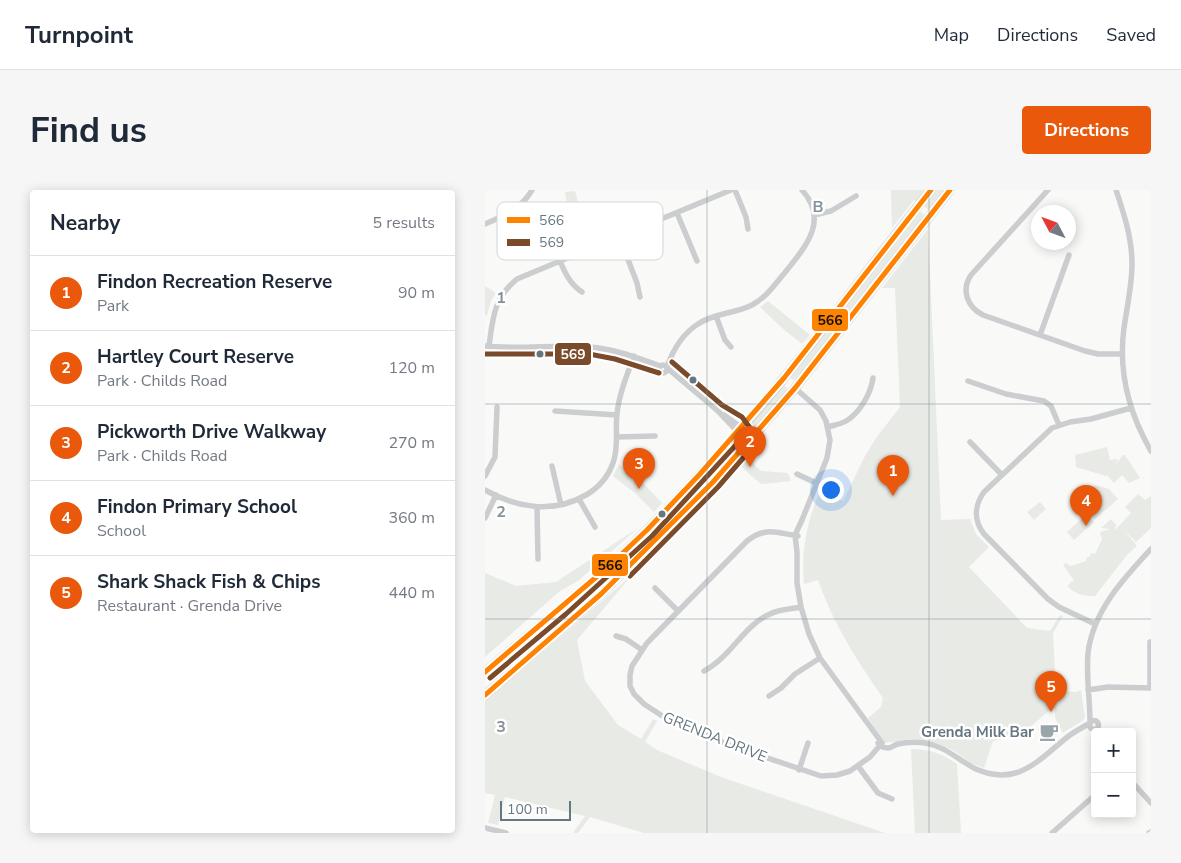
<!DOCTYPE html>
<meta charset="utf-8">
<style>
:root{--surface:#fff;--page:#f6f6f7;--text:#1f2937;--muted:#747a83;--line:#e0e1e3;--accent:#ea580c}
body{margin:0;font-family:"Nunito Sans",sans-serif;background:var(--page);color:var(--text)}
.controls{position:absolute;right:15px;bottom:15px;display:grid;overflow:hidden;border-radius:5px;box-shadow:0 2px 12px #0003}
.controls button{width:45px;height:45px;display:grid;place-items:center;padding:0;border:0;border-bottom:1px solid var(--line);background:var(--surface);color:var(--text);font:25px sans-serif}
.compass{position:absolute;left:546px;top:15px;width:45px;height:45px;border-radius:50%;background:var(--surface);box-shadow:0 2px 12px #0003;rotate:311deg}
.scale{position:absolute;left:15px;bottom:12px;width:71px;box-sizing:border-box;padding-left:5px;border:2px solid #667781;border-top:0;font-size:14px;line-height:18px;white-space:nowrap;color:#667781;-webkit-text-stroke:4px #fff;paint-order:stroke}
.you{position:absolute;left:345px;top:299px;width:18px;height:18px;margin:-12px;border:4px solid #fff;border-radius:50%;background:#1a73e8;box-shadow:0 0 0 8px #1a73e833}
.badge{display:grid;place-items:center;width:32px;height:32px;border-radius:50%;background:var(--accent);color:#fff;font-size:16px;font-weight:700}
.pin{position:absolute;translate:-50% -41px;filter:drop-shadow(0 1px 2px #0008)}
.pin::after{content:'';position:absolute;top:26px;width:18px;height:15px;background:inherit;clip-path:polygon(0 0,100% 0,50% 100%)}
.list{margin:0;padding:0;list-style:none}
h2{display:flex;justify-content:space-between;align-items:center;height:65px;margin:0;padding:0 20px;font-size:21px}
h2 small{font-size:16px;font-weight:400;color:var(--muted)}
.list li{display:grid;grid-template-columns:32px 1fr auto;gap:15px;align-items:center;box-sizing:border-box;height:75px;padding:0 20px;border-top:1px solid var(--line)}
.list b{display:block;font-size:19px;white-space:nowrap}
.list p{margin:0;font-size:16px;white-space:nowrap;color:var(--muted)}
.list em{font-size:16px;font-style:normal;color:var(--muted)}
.map{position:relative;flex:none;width:666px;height:643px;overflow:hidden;border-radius:5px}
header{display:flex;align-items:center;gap:30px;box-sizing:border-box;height:70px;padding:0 25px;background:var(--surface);border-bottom:1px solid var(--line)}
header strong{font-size:24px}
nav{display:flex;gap:28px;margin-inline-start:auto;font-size:18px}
.intro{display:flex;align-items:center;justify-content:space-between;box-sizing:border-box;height:120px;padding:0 30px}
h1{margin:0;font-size:35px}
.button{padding:12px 22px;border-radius:5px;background:var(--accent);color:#fff;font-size:18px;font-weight:700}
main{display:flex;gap:30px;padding:0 30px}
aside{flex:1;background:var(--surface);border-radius:5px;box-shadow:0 2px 12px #0003}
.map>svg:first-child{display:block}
.green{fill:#e8eae6}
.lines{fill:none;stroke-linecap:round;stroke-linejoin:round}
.major-casing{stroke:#d4d5d5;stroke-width:10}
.minor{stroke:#cbcdce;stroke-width:5.5}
.major{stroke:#e0e0e1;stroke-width:8}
.bus-1-casing{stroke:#fff;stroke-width:9}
.bus-2-casing{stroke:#fff;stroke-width:9}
.bus-1{stroke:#ff8200;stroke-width:5}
.bus-2{stroke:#7a4b2a;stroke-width:5}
.grid{fill:none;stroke:#85929a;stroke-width:1;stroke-opacity:0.55}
.bus-dot{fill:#667781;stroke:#fff;stroke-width:2}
.labels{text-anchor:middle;stroke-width:5;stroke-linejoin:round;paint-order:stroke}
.poi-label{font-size:15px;font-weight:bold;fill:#667781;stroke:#fff;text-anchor:end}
.street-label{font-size:15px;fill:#667781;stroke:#fff}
.key{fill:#fff;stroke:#d1d6d9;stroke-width:1}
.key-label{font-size:14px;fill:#667781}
.grid-label{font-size:16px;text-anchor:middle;font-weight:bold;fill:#85929a;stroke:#fff;stroke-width:5;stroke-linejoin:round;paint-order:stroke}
.line-badge{stroke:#fff;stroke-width:2}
.badge-label{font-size:14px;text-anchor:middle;font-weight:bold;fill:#fff}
.pale-badge-label{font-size:14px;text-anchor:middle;font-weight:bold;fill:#111}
</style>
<header>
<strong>Turnpoint</strong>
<nav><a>Map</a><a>Directions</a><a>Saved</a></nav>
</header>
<div class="intro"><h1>Find us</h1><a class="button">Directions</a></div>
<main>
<aside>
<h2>Nearby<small>5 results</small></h2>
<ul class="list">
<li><span class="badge">1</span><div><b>Findon Recreation Reserve</b><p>Park</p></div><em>90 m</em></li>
<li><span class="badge">2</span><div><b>Hartley Court Reserve</b><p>Park · Childs Road</p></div><em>120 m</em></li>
<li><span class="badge">3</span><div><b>Pickworth Drive Walkway</b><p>Park · Childs Road</p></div><em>270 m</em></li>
<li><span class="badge">4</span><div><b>Findon Primary School</b><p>School</p></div><em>360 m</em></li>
<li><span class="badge">5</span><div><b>Shark Shack Fish &amp; Chips</b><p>Restaurant · Grenda Drive</p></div><em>440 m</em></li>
</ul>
</aside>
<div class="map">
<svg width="666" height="643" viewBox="0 0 666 643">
<rect width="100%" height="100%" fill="#f9f9f8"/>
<!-- green -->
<path class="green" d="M406 0H443L433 13 429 10 407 38Z
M449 0H462L447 17 442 19 440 17V12Z
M90 1 97 27 85 32 80 2Z
M435 22 438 23 439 28 313 188 308 190 306 189 307 183 430 24Z
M443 39 456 330 485 329 491 344 504 357 484 377 542 438 565 441 575 425 578 426 568 443 571 501 591 502 596 500 600 528C595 534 584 538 578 543L570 528V520L568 517 535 546 508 551 499 578 486 573 468 560 445 551 426 549 400 553 397 551 383 528 396 517 398 508C372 471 348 433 333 390L319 394C316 361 322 331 335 301L358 311 380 266 391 248 415 217 410 98H397Z
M0 96 11 103 6 111 2 126 0 125Z
M283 111 325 145 317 154 297 138 275 117Z
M299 196 302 197 300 205 267 241 263 242V236L267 230Z
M622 257 625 270 633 269 630 275 638 265H640L655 288 644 293 637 285 629 293 622 285 621 286 591 277 590 265Z
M260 266 276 281 303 283 306 291 276 294 253 274Z
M134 274 159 294 177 313 169 322 151 304 128 286Z
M610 295 624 299 633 309 609 330 600 320 606 298H608Z
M653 304 660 310 666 306V338L651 352 638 339 652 356 642 365 610 406C599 406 592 405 583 397L584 394 589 390 578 375 581 373 586 376 601 371 602 370 601 368 605 366 606 363 610 364 617 349 615 343 616 342 625 339 616 338 626 329 632 336 629 338 631 339 646 323 640 317Z
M555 312 561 319 549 330 542 322Z
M602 324 609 332 589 350 582 342Z
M153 338 93 391 75 401 0 467V383L31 396 71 392Z
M153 378 92 450 100 491 133 535 156 549 168 529 172 531 160 552 172 560 236 587 400 643H159L105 627 93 643H88L100 626 20 607 13 635 3 633 10 605 0 603V511L138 393Z
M426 559C444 559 458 564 472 574L476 643H430Z"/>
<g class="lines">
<!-- major casing -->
<g class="major-casing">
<path id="major" d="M0 482C54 436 111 391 162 340 210 291 256 241 299 188 349 126 396 62 446 0
M0 505 116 404 228 292 310 198 465 0"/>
</g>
<!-- minor -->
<path class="minor" d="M250 0 261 27 263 39
M563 0 486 85C476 100 482 117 498 125L600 161 613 164H637
M631 0C639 24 647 48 647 74 647 95 642 117 639 138 633 182 644 223 666 261
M192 23 212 71
M329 25 346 21 371 6
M0 34C19 26 36 19 47 0
M134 46 152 93 155 107
M75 71C80 83 85 94 97 102
M231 126 240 150 246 157
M555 145 584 65
M0 156C35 160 70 154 105 157 130 159 152 168 176 176
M4 156C8 128 8 109 32 89L246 0
M174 179a4 4 0 1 1 8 0a4 4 0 1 1-8 0Z
M182 177C188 160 197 144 213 134 229 123 249 124 267 115 282 107 291 93 302 80 321 56 344 30 317 0
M182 178 233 221 253 242
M483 191 521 204 559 211 566 216 574 235
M310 198 335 220 341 231 345 250 342 268 317 330 310 345 312 362V393L316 417 324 444 335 468 397 553
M70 221 132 225
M239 225 257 238
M343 237C349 235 356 234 361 231 375 223 386 203 388 188
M132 247 170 246
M485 252 517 285
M67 276 76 315
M312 284 331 293
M0 286 10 267 12 217
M0 300C32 318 68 324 101 305 113 298 123 287 128 273 134 257 130 241 132 224 134 204 142 185 149 166
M94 309 110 337
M52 317 53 369
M0 328 11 305
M313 346C292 343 281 336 262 351L162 453 147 476 145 485V496L149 504 159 514 185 531 247 556 336 586 352 585 365 581 385 567 397 553
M170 398 193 421
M610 434 574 417 563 409 499 344C489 331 489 316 499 302L567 238 585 232 606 229 646 218
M131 446 141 449 157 460
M665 452V498
M219 481C245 468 259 435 285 424 294 419 306 419 316 417
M603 500 623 497 666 498
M284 506 296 498 310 484 335 468
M604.5 535a4.5 4.5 0 1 1 9 0a4.5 4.5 0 1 1-9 0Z
M605 532C605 509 601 486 603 463 608 421 639 388 666 359
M393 553C395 556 398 558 403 558 406 558 409 555 413 554 422 552 431 552 440 553 460 556 473 570 491 579 534 598 555 568 585 545 591 541 598 537 605 533
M373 576 393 603 407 609
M314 580 323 553
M647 592 666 613
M0 638 21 643
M567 643 610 605
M664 643 666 642"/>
<!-- major -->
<use href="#major" class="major"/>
<!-- bus-1 casing -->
<g class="bus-1-casing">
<path id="bus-1" d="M0 482 123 377 162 340 215 284 299 188 446 0
M0 505 116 404 228 292 310 198 465 0"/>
</g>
<!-- bus-2 casing -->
<g class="bus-2-casing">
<path id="bus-2" d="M0 164H104L130 169 174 183
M145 386 233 297 272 252 271 246 257 227 237 215 187 172
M5 488 81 424 167 346 262 243"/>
</g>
<!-- bus-1 -->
<use href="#bus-1" class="bus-1"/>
<!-- bus-2 -->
<use href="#bus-2" class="bus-2"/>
</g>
<!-- grid -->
<path class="grid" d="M222 0V643M444 0V643M0 214H666M0 429H666"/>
<!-- icons -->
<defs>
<g id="cafe-bare" transform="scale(1.5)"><path d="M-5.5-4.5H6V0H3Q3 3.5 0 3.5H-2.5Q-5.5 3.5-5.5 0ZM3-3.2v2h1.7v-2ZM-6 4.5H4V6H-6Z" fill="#99a4ab" stroke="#fff" stroke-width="2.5" paint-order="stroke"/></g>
</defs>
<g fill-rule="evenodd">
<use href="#cafe-bare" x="564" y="542"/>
</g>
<!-- markers -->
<g class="bus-dot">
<circle cx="55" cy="164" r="4.5"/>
<circle cx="208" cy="190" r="4.5"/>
<circle cx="177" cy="324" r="4.5"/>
</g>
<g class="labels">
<!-- poi labels -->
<g class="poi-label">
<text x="549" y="547">Grenda Milk Bar</text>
</g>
<!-- street labels -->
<g class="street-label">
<text transform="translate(230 547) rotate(22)" y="5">GRENDA DRIVE</text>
</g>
</g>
<!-- legend -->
<rect x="12" y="12" width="166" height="58" rx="8" class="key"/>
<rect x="22" y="27" width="23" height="6" fill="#ff8200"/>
<rect x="22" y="49" width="23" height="7" fill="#7a4b2a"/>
<g class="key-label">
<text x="54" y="35">566</text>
<text x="54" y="57">569</text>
</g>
<g class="grid-label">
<text x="333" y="22">B</text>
<text x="16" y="113">1</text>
<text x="16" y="327">2</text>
<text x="16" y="542">3</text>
</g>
<g class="line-badge">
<rect x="326" y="118" width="38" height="24" rx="5" fill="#ff8200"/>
<rect x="69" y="152" width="38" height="24" rx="5" fill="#7a4b2a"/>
<rect x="106" y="363" width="38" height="24" rx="5" fill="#ff8200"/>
</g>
<g class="badge-label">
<text x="88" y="169">569</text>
</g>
<g class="pale-badge-label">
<text x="345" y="135">566</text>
<text x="125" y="380">566</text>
</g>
</svg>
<div class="controls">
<button>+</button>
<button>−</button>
</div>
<svg class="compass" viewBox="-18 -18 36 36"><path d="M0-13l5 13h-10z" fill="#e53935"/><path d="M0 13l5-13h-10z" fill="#747a83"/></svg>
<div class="scale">100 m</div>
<div class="you"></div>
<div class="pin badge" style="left:408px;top:306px">1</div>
<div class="pin badge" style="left:265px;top:277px">2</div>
<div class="pin badge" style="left:154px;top:299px">3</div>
<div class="pin badge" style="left:601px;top:336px">4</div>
<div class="pin badge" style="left:566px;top:522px">5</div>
</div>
</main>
